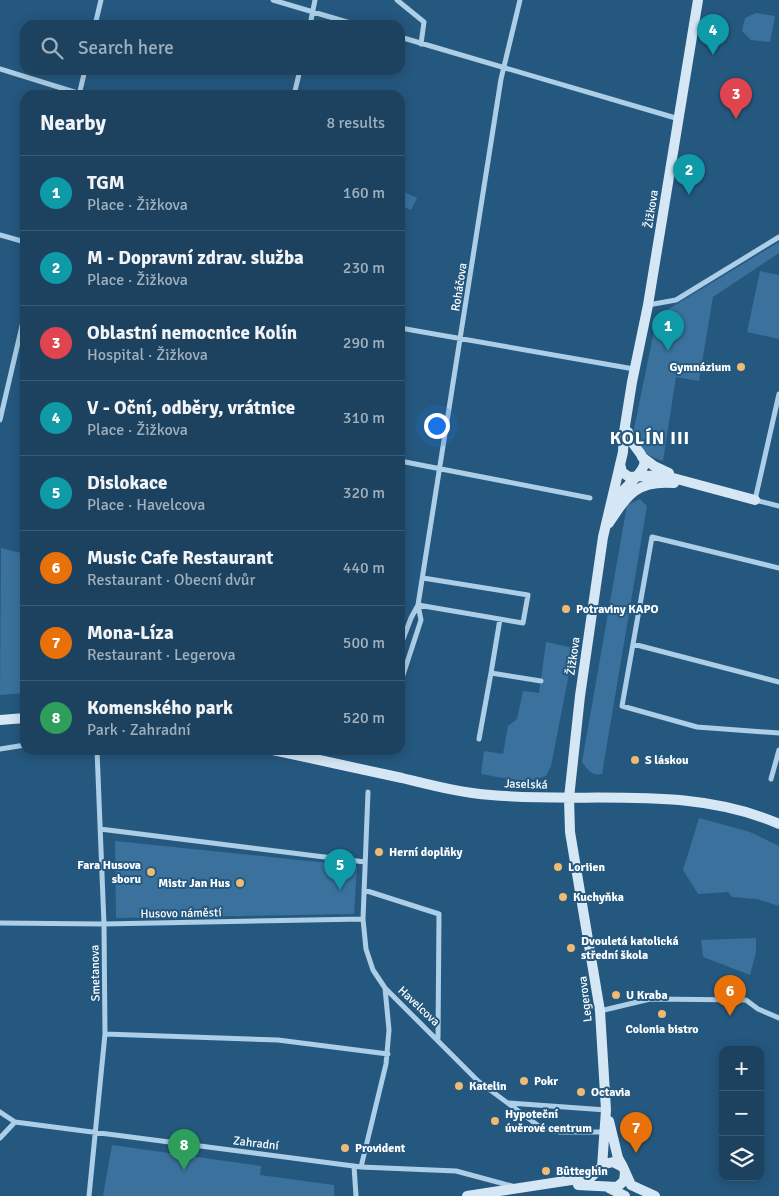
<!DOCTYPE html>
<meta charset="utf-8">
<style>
:root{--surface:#1c425f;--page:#294d68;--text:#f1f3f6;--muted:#a0b0bd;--line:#3a5b74;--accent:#90b9f0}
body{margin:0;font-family:Signika,sans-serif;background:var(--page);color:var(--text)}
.controls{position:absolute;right:15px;bottom:15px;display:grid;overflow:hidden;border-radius:10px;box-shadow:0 2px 12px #0003}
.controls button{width:45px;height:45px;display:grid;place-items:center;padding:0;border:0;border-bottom:1px solid var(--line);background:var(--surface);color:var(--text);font:25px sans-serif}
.you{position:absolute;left:436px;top:425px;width:18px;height:18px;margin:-12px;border:4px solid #fff;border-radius:50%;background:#1a73e8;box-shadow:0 0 0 8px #1a73e833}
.badge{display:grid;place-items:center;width:32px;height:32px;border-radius:50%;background:var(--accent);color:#fff;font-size:16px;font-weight:700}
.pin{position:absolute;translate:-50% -41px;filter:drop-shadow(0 1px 2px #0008)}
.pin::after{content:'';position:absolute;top:26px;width:18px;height:15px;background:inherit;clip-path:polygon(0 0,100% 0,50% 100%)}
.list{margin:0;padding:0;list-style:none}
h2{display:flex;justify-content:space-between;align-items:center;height:65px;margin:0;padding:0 20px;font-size:21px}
h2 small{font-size:16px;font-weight:400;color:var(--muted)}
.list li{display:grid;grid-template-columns:32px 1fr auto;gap:15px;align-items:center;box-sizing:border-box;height:75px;padding:0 20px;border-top:1px solid var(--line)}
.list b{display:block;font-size:19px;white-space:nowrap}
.list p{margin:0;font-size:16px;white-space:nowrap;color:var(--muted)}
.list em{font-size:16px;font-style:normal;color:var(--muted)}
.icon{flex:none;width:28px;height:28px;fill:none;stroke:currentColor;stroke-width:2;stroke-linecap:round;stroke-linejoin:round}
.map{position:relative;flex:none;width:779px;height:1196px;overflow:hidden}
.search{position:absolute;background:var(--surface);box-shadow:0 2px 12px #0003;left:20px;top:20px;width:385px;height:55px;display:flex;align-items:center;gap:12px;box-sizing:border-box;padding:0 18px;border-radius:15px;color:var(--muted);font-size:19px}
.panel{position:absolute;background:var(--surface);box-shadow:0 2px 12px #0003;left:20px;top:90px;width:385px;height:665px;border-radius:15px}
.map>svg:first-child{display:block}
.green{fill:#3a729d}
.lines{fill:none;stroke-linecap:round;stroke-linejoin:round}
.street{stroke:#accee6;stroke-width:5}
.secondary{stroke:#d5e7f5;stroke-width:10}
.poi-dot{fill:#efba71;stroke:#25587f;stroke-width:2}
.labels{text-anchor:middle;stroke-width:4;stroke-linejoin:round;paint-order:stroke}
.street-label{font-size:12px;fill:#fff;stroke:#25587f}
.poi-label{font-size:12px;font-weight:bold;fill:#fff;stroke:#25587f;text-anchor:start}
.district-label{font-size:18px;font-weight:bold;letter-spacing:1px;fill:#fff;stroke:#25587f}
</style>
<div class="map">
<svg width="779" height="1196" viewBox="0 0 779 1196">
<rect width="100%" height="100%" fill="#25587f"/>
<!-- green -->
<path class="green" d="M756 13 775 16 770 42 751 40 742 31 745 18Z
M400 190 417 198 411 210 400 205Z
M779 242V253L713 297 699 381 676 377 663 461C648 457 638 448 633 434L657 316Z
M760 271 779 275V339L747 332Z
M640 499 647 506 602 774C591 776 588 770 582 762L627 505Z
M1 548 25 554V693L0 695Z
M546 642 574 648 551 766 546 776C524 784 504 778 481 774L484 751 503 754 508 726 517 719 523 691 539 693Z
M699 818 750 832 779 846V906L757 899 732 897 728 892 698 894 683 870Z
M115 841 357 866 354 914 116 918Z
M756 938V952L750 975 703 957 701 940Z
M112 1145 261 1166 260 1175 334 1185V1196H103Z"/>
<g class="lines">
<!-- street -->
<path class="street" d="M273 0 357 25
M397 0 424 22 421 44
M95 25 101 0
M310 25 315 0
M400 37 679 119
M0 69 84 95
M79 95 85 70
M294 95 300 70
M0 235 25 242
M648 305 676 300 779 237
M400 328 634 369
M779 394 755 500 779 506
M0 420 25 313
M400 461 590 498
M779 568 652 537 622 706 697 727 779 733
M418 605 523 623 528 595 423 578
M500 619 491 673 541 681
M633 644 779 682
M400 647 411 618 418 605 501 79 520 0
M400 684 421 620 418 605
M479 739 491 673
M0 749 25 745
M771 779 779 750
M368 792 363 919 366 949 373 970 385 988 478 1081 540 1127 560 1132H604
M100 829 365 862
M364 890 439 914 438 1039
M0 923 104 924 363 919
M600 1011 650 999 746 1000 758 1009 779 1018
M105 1034 278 1040 388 1054
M509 1103 606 1110
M0 1112 15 1122 361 1167 456 1171 512 1186
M0 1138 15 1122
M354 1166 356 1196
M361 1167 386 1064 389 1030 385 988
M89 1196 105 1034 104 924 97 750"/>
<!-- secondary -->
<path class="secondary" d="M642 457 654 466 669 473
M620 464 622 472 629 477 662 475 755 500
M615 501C621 489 648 471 644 460 639 448 631 446 628 432
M609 523C628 494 637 480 674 483
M0 720 25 718
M273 750C316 759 359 769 402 778 431 785 461 793 491 795 587 804 688 784 779 824
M609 1121 618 1158 623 1167
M602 1167 606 1110 600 1011 570 832 569 798 580 696 603 537 623 452 624 432 632 382 648 305 698 0
M578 1185 617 1187 624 1181 625 1172
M609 1188 625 1196
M467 1196 591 1177 605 1164 613 1162 623 1167 631 1185 655 1196"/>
</g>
<!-- markers -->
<g class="poi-dot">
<circle cx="741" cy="367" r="5"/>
<circle cx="566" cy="609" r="5"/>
<circle cx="635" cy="760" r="5"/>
<circle cx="379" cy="852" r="5"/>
<circle cx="558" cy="867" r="5"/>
<circle cx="151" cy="872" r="5"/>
<circle cx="240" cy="883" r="5"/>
<circle cx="563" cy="897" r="5"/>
<circle cx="571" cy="948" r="5"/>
<circle cx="616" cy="995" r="5"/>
<circle cx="662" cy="1014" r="5"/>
<circle cx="524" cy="1081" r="5"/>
<circle cx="459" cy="1086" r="5"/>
<circle cx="581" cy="1092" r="5"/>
<circle cx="495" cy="1121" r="5"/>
<circle cx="345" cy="1148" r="5"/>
<circle cx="546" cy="1171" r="5"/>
</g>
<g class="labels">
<!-- street labels -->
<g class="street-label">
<text transform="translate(651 209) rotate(-81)" y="4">Žižkova</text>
<text transform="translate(459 287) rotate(-81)" y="4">Roháčova</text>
<text transform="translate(573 656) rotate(-82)" y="4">Žižkova</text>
<text transform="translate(526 784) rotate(2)" y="4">Jaselská</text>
<text transform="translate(181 913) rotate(-1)" y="4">Husovo náměstí</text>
<text transform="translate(95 973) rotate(-91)" y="4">Smetanova</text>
<text transform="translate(585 999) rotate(-97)" y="4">Legerova</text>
<text transform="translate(419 1006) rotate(43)" y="4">Havelcova</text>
<text transform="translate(256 1143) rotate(7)" y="4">Zahradní</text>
</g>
<!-- poi labels -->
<g class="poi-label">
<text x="731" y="371" text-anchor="end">Gymnázium</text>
<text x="576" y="613">Potraviny KAPO</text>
<text x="645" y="764">S láskou</text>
<text x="389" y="856">Herní doplňky</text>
<text x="141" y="869" text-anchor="end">Fara Husova<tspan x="141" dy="14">sboru</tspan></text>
<text x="568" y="871">Loriien</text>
<text x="230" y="887" text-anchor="end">Mistr Jan Hus</text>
<text x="573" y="901">Kuchyňka</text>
<text x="581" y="945">Dvouletá katolická<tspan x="581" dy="14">střední škola</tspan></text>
<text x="626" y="999">U Kraba</text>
<text x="662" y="1033" text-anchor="middle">Colonia bistro</text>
<text x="534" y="1085">Pokr</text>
<text x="469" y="1090">Katelin</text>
<text x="591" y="1096">Octavia</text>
<text x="505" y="1118">Hypoteční<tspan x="505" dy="14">úvěrové centrum</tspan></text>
<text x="355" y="1152">Provident</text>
<text x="556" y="1175">Bûtteghin</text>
</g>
<!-- district labels -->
<g class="district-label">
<text x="650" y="444">KOLÍN III</text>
</g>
</g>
</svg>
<div class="controls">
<button>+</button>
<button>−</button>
<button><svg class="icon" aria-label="layers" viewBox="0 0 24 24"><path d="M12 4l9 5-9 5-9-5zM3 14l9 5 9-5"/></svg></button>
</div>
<div class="you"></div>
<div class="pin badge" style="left:668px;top:351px;background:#0f9aa8">1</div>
<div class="pin badge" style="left:689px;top:195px;background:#0f9aa8">2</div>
<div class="pin badge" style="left:736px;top:119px;background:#e0444e">3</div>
<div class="pin badge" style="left:713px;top:55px;background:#0f9aa8">4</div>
<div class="pin badge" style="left:340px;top:890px;background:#0f9aa8">5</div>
<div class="pin badge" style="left:730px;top:1016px;background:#e8710a">6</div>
<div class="pin badge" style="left:636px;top:1153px;background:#e8710a">7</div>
<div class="pin badge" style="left:184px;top:1170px;background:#2e9e5b">8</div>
<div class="search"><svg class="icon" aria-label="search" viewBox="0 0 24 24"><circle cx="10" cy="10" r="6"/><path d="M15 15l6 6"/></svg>Search here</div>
<section class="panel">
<h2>Nearby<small>8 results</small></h2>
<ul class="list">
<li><span class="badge" style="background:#0f9aa8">1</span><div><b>TGM</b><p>Place · Žižkova</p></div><em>160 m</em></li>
<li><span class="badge" style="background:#0f9aa8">2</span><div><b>M - Dopravní zdrav. služba</b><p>Place · Žižkova</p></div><em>230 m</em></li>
<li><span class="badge" style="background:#e0444e">3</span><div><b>Oblastní nemocnice Kolín</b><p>Hospital · Žižkova</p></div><em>290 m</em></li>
<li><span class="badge" style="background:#0f9aa8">4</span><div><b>V - Oční, odběry, vrátnice</b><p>Place · Žižkova</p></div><em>310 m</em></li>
<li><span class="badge" style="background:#0f9aa8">5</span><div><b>Dislokace</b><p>Place · Havelcova</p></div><em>320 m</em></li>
<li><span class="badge" style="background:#e8710a">6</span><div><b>Music Cafe Restaurant</b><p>Restaurant · Obecní dvůr</p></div><em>440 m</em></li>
<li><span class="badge" style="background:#e8710a">7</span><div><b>Mona-Líza</b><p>Restaurant · Legerova</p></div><em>500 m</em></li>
<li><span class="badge" style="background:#2e9e5b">8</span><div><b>Komenského park</b><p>Park · Zahradní</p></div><em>520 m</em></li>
</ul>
</section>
</div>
